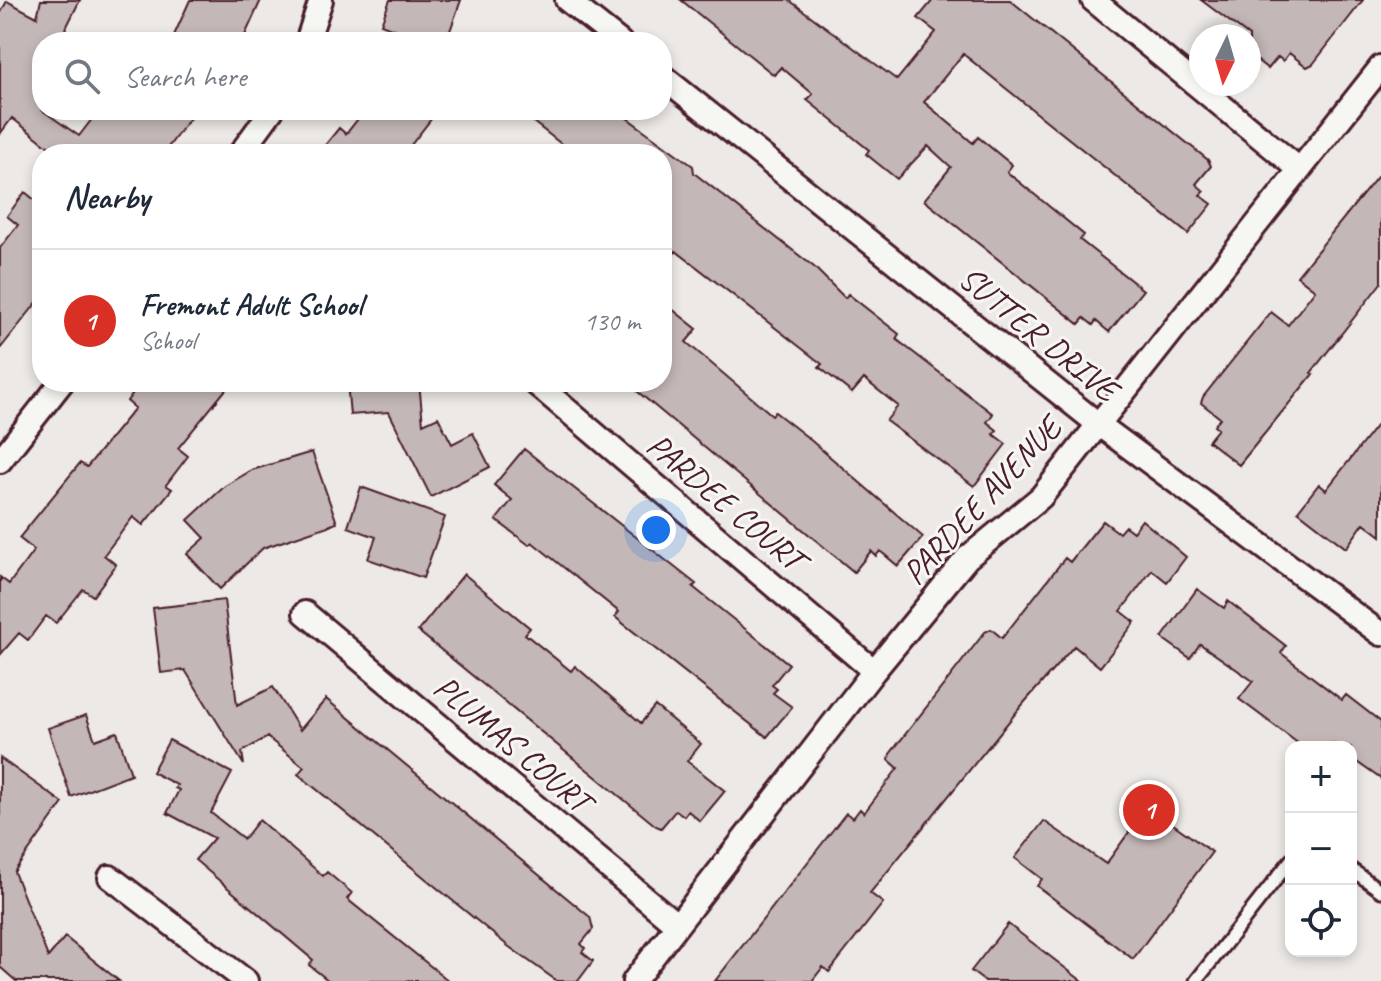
<!DOCTYPE html>
<meta charset="utf-8">
<style>
:root{--surface:#fff;--page:#f6f6f7;--text:#1f2937;--muted:#747a83;--line:#e0e1e3;--accent:#d93025}
body{margin:0;font-family:Caveat,sans-serif;background:var(--page);color:var(--text)}
.controls{position:absolute;right:24px;bottom:24px;display:grid;overflow:hidden;border-radius:16px;box-shadow:0 4px 12px #0003}
.controls button{width:72px;height:72px;display:grid;place-items:center;padding:0;border:0;border-bottom:2px solid var(--line);background:var(--surface);color:var(--text);font:40px sans-serif}
.compass{position:absolute;left:1189px;top:24px;width:72px;height:72px;border-radius:50%;background:var(--surface);box-shadow:0 4px 12px #0003;rotate:185deg}
.you{position:absolute;left:656px;top:530px;width:28px;height:28px;margin:-20px;border:6px solid #fff;border-radius:50%;background:#1a73e8;box-shadow:0 0 0 12px #1a73e833}
.badge{display:grid;place-items:center;width:52px;height:52px;border-radius:50%;background:var(--accent);color:#fff;font-size:26px;font-weight:700}
.pin{position:absolute;translate:-50% -50%;border:4px solid #fff;box-shadow:0 2px 8px #0006}
.list{margin:0;padding:0;list-style:none}
h2{display:flex;justify-content:space-between;align-items:center;height:104px;margin:0;padding:0 32px;font-size:34px}
h2 small{font-size:26px;font-weight:400;color:var(--muted)}
.list li{display:grid;grid-template-columns:52px 1fr auto;gap:24px;align-items:center;box-sizing:border-box;height:144px;padding:0 32px;border-top:2px solid var(--line)}
.list b{display:block;font-size:30px;white-space:nowrap}
.list p{margin:0;font-size:26px;white-space:nowrap;color:var(--muted)}
.list em{font-size:26px;font-style:normal;color:var(--muted)}
.icon{flex:none;width:44px;height:44px;fill:none;stroke:currentColor;stroke-width:2;stroke-linecap:round;stroke-linejoin:round}
.map{position:relative;flex:none;width:1381px;height:981px;overflow:hidden}
.search{position:absolute;background:var(--surface);box-shadow:0 4px 12px #0003;left:32px;top:32px;width:640px;height:88px;display:flex;align-items:center;gap:20px;box-sizing:border-box;padding:0 28px;border-radius:32px;color:var(--muted);font-size:30px}
.panel{position:absolute;background:var(--surface);box-shadow:0 4px 12px #0003;left:32px;top:144px;width:640px;height:248px;border-radius:32px}
.map>svg:first-child{display:block}
.building{fill:#c4b7b7;stroke:#4a1f2b;stroke-width:2}
.lines{fill:none;stroke-linecap:round;stroke-linejoin:round}
.lane-casing{stroke:#4a1f2b;stroke-width:17}
.street-casing{stroke:#4a1f2b;stroke-width:28}
.lane{stroke:#f6f6f2;stroke-width:11}
.street{stroke:#f6f6f2;stroke-width:22}
.labels{text-anchor:middle;stroke-width:6;stroke-linejoin:round;paint-order:stroke}
.street-label{font-size:34px;fill:#4a1f2b;stroke:#f6f6f2}
</style>
<div class="map">
<svg width="1381" height="981" viewBox="0 0 1381 981">
<rect width="100%" height="100%" fill="#ece9e6"/>
<filter id="ink" filterUnits="userSpaceOnUse"><feTurbulence type="fractalNoise" baseFrequency=".0125" numOctaves="2"/><feDisplacementMap in="SourceGraphic" scale="16" xChannelSelector="R" yChannelSelector="G"/><feConvolveMatrix kernelMatrix="1 2 1 2 8 2 1 2 1" color-interpolation-filters="sRGB"/></filter>
<g filter="url(#ink)">
<!-- building -->
<path class="building" d="M41 0H80L64 32 84 42H42V110L79 136 99 110H196L163 154H58L12 118 0 134V14L7 1 37 17Z
M190 0H261L242 42H171Z
M390 0H461L446 42H390L399 31 381 24Z
M681 0H789L897 80 936 32 918 18 933 0H1010L1208 160 1211 166 1196 184 1204 191 1200 195 1212 204 1188 234 963 54 924 102 973 143 978 137 1012 165 1007 172 1084 235 1080 240 1143 290 1109 332 1096 321 1093 325 1084 318 1079 324 924 200 951 167 928 146 897 179 866 154 869 150 807 100 813 94 781 67 774 75Z
M1201 0H1363L1313 64 1307 67 1289 53 1283 61 1278 57 1268 69 1249 54V36Z
M365 110H438L404 154H318L339 128 346 134Z
M518 110H616L693 166 694 173 814 267 845 298 848 294 899 334 896 339 993 414 987 422 997 430 993 434 1006 444 974 486 886 421 898 406 864 379 852 393 819 367 822 364 676 251 662 268V154H574Z
M1381 172V283L1311 373 1313 374 1239 465 1208 441 1218 429 1214 426 1220 418 1201 403 1203 397 1271 312 1288 325 1315 290 1297 276Z
M25 192 36 201 42 194V296L0 349V248L18 225 7 216Z
M662 301 697 329 686 342 772 415 775 412 807 437 923 537 898 566 880 551 876 556 871 551 854 572 626 382H662Z
M141 382H232L178 448 188 456 166 485 172 489 143 525 133 517 104 555 116 565 93 596 83 589 56 623 46 616 28 640 19 633 0 655V577L9 584 34 550 19 538 80 463 87 467 135 408 127 401Z
M347 382H419L423 424 438 417 452 444 473 433 490 467 431 497 389 412 350 415Z
M1381 420V536L1364 523 1346 548 1298 511 1319 484 1326 490Z
M524 449 696 584 693 587 789 664 772 685 777 689 773 693 792 707 767 737 615 617 619 612 532 542 529 545 496 520 512 500 494 485Z
M312 452 337 523 263 548 220 589 187 554 205 538 188 520 225 486 252 470Z
M361 487 445 517 423 578 368 559 376 537 348 527Z
M1142 520 1186 557 1167 582 1152 570 1121 611 1135 622 1100 667 1074 646 1023 704 870 893 883 903 829 972 823 967 812 981H715L846 813 853 818 860 809 864 813 898 768 889 760 890 754 985 632 991 629 1002 638 1065 558 1070 562 1103 521 1119 533 1125 526 1133 532Z
M464 574 530 628 525 634 571 671 575 666 641 723 655 706 701 744 687 761 725 791 700 821 688 811 684 816 676 810 661 828 656 826 418 631Z
M1197 589 1224 608 1228 601 1286 646 1281 653 1342 700 1346 695 1381 722V779L1351 758V747L1331 744 1329 747H1303L1239 699 1253 681 1200 644 1190 658 1162 638Z
M224 600 237 705 273 687 300 730 326 699 590 917 593 929 581 944 585 948 582 952 593 961 578 981H557L508 946 298 774 304 767 267 737 242 752 244 765 185 670 161 673 153 608Z
M86 715 95 740 117 732 131 774 71 797 48 728Z
M169 740 232 773 211 813 244 839 259 820 323 876 327 872 352 893 347 899 449 981H329L309 965 313 960 195 860 214 838 167 813 179 790 175 788 177 785 152 772Z
M0 758 63 803 14 872 48 957 65 937 119 981H16L0 967Z
M1148 806 1212 852 1133 959 1037 886 1042 879 1015 858 1044 821 1106 864Z
M1008 924 1082 981H984L971 971Z"/>
<g class="lines">
<!-- lane casing -->
<g class="lane-casing">
<path id="lane" d="M1351 869 1381 891
M1196 981 1291 860"/>
</g>
<!-- street casing -->
<g class="street-casing">
<path id="street" d="M567 0 620 42
M1093 0 1299 169
M307 42 321 0
M662 76 1098 424 1381 634
M240 154 272 110
M534 382 874 671
M0 461 62 382
M305 613 677 925
M110 877 246 981
M634 981 874 671 967 558 1041 497 1381 67"/>
</g>
<!-- lane -->
<use href="#lane" class="lane"/>
<!-- street -->
<use href="#street" class="street"/>
</g>
</g>
<g class="labels">
<!-- street labels -->
<g class="street-label">
<text transform="translate(1039 333) rotate(39)" y="12">SUTTER DRIVE</text>
<text transform="translate(981 500) rotate(-47)" y="12">PARDEE AVENUE</text>
<text transform="translate(726 501) rotate(40)" y="12">PARDEE COURT</text>
<text transform="translate(513 743) rotate(40)" y="12">PLUMAS COURT</text>
</g>
</g>
</svg>
<div class="controls">
<button>+</button>
<button>−</button>
<button><svg class="icon" aria-label="locate" viewBox="0 0 24 24"><circle cx="12" cy="12" r="6"/><path d="M12 2v4M12 18v4M2 12h4M18 12h4"/></svg></button>
</div>
<svg class="compass" viewBox="-18 -18 36 36"><path d="M0-13l5 13h-10z" fill="#e53935"/><path d="M0 13l5-13h-10z" fill="#747a83"/></svg>
<div class="you"></div>
<div class="pin badge" style="left:1149px;top:810px">1</div>
<div class="search"><svg class="icon" aria-label="search" viewBox="0 0 24 24"><circle cx="10" cy="10" r="6"/><path d="M15 15l6 6"/></svg>Search here</div>
<section class="panel">
<h2>Nearby<small></small></h2>
<ul class="list">
<li><span class="badge">1</span><div><b>Fremont Adult School</b><p>School</p></div><em>130 m</em></li>
</ul>
</section>
</div>
